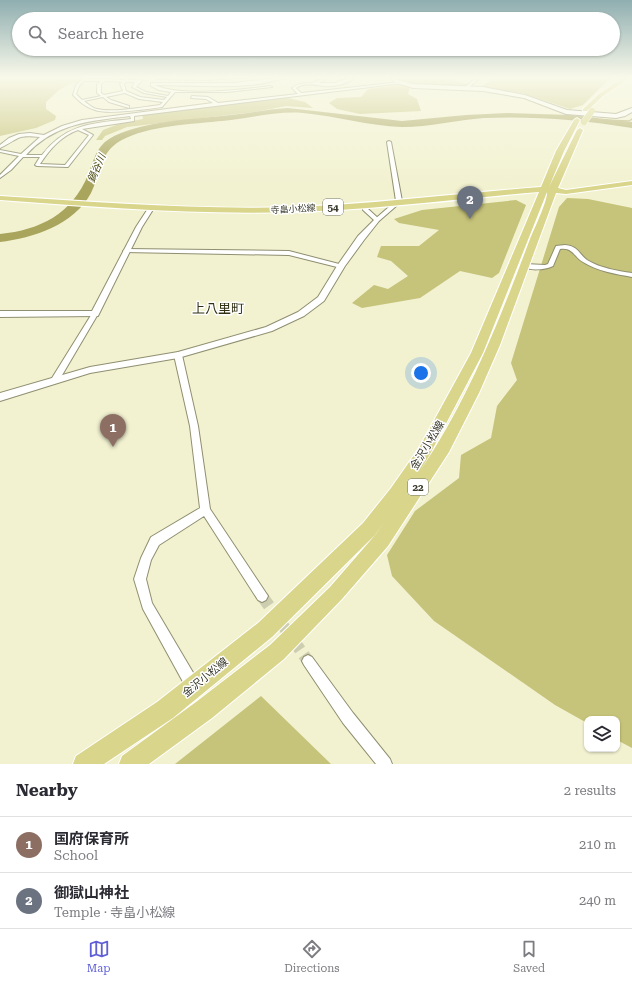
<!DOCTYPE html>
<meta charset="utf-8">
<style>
:root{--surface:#fff;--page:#f2f2f3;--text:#2b2b33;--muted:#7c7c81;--line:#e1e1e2;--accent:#5e5ed6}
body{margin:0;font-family:"Roboto Serif","Noto Sans JP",serif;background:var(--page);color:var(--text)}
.controls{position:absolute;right:12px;bottom:12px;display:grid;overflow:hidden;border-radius:8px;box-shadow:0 1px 3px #0004}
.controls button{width:36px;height:36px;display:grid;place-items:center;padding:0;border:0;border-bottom:1px solid var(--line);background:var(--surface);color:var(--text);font:20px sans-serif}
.you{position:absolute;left:421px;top:373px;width:14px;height:14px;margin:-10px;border:3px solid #fff;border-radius:50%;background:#1a73e8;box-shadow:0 0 0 6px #1a73e833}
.badge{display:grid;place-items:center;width:26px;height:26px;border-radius:50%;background:var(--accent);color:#fff;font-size:13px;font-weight:700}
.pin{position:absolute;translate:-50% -33px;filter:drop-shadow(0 1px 2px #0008)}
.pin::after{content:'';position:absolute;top:21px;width:14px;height:12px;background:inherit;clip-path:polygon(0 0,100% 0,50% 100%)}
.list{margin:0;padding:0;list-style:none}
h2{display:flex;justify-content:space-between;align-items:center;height:52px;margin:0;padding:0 16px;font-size:17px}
h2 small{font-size:13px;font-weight:400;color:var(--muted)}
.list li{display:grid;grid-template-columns:26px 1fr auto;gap:12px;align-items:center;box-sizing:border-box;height:56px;padding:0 16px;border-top:1px solid var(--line)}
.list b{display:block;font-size:15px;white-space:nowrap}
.list p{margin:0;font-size:13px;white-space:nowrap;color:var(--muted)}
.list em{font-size:13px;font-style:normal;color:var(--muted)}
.icon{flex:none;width:22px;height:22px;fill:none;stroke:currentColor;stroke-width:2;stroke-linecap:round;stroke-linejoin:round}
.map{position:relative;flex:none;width:632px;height:764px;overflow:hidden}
.search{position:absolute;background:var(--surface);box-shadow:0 1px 3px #0004;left:12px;right:12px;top:12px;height:44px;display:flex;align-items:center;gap:10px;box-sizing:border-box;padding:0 14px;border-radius:22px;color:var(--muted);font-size:15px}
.sheet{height:164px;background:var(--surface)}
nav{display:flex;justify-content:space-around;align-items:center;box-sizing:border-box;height:56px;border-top:1px solid var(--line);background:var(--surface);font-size:11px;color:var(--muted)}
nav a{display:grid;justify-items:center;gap:2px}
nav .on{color:var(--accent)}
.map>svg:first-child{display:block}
.forest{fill:#c6c37a}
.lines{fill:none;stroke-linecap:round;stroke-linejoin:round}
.stream{stroke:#a9a55d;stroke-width:1.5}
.river{fill:#a9a55d;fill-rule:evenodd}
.minor-tunnel{stroke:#cdcdb0;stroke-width:12;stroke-dasharray:12 6;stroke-linecap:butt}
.minor-casing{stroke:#8f8f71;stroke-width:2}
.tertiary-casing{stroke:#8f8f71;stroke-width:2}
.secondary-casing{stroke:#8f8f71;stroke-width:2}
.primary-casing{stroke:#fff;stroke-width:2}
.minor{fill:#fff;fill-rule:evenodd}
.tertiary{fill:#fff;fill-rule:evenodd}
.secondary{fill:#fff;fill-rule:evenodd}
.primary{fill:#d9d58a;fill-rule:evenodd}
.primary-bridge-casing{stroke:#fff;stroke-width:7;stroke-linecap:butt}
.primary-bridge{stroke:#d9d58a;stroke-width:6}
.labels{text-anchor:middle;stroke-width:3;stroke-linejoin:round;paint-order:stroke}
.far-street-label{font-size:9px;fill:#38382b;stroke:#fff}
.far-water-label{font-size:10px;font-style:italic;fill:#4a470d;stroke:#fff}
.shield{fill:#fff;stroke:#74746b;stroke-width:1}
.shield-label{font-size:10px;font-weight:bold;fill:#38382b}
.street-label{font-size:11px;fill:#38382b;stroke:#fff}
.quarter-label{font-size:13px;fill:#313015;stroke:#fff}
</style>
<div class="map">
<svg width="632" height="764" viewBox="0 0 632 764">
<rect width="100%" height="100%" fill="#f2f2d1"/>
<!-- forest -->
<path class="forest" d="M24 77H85L77 83H71L59 90 46 102V109L56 116 55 120 36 128 0 136V79Z
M397 77H459L453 80 468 84 463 88C450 87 404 88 397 77Z
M496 77H617L608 80 583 105 570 109 522 93 481 87Z
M401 85 410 87 408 94 417 99 421 111 360 114 337 109 329 103 337 98 361 97 368 89Z
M288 98 305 102 313 108 286 106 254 112 127 127 105 136 102 140H96L103 130 121 123 143 119 142 114Z
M567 198 588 199 632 208V748L617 740V719H587V723L555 705 434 621 392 576 387 555 415 511 459 478 461 455 491 438 497 406 517 380 511 363 559 207Z
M516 200 526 205 499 273 492 278 460 271 420 298 362 308 352 303 374 285 388 289 408 276 391 261 377 257 381 246H419L439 230 399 223 394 219 422 210Z
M261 696 331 764H175Z"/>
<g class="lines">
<!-- stream -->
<path class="stream" d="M603 120 629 121 632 119"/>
<!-- river -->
<path class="river" d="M288 108 402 121 466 115 507 113 570 115 632 122V128C583 120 534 116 484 118 457 120 429 127 402 127 369 126 336 116 303 113 279 111 255 117 231 120 198 124 157 124 126 138 99 150 103 169 91 193 74 225 33 238 0 242V234C40 230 72 214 88 175 93 162 96 147 109 139 138 121 196 119 231 115 250 113 269 109 288 108Z"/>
<!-- minor-tunnel -->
<path class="minor-tunnel" d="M262 596 308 661"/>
<!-- minor casing -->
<g class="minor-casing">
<path id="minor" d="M85 77H89L87 79H103L106 78 107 79 124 80 129 77 130 78 128 80H138L141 77H145L136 87 146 92 168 96 171 92 159 90 151 86V83H235L286 77C251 91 193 85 155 85 179 97 242 90 270 86L272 87 227 92H175L162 107C146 109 109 115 95 110 85 107 79 101 73 95L76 85ZM84 81H101L97 84V93L101 96 82 100 76 94 79 86ZM105 81 122 82 120 84 123 91 104 95 101 93V84ZM126 82H135L132 87 144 93 167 97 164 100 140 97 126 91 124 84ZM125 93 139 99 163 102 160 105C143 107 113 113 97 109 92 108 88 104 84 101L103 97 109 102 129 108V106L111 100 106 97Z
M156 77H250L208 80 157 79Z
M325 77H330L318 83H335L352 77H357C347 84 335 87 324 86 313 85 305 82 296 88L301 93 401 82 403 83 134 116V121L82 129 93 135 68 167 37 166 35 165 40 157H23L11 170 0 178V175L19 156 0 152V150L21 154 40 137C16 134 19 139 0 148V145L9 138 19 134 30 133 44 135 62 126 82 120 213 103 206 99 191 98 192 96 208 97 218 103 298 94 292 88C299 83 304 83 312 83 316 82 321 79 325 77ZM130 116 131 119C95 123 66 123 42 155H26C55 123 90 121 130 116ZM78 130 89 135 65 165 40 164C50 149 61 136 78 130Z
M477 77H481L466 90H464V88Z
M389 141 391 142 402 201 399 203 396 201 387 142Z
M363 208H367L379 219V221H375L363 210Z
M565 245C578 246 578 253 587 260 600 268 617 271 632 273V277C616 274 597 271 583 262 574 257 573 247 560 249L553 266C545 270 529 271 522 266L525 264 545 265 548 264 556 246Z
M126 249 289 251 343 265 344 266 341 268 289 255 124 252 123 251Z
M93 312H97L98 314 58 382H52L51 380 52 378Z
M178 352 182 355 198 426 210 509 268 596 266 600 262 602 258 600 204 516 159 545 151 560 146 579 152 603 198 681 199 686 198 691 193 692 188 691 143 609 134 579 141 558 151 537 200 508 190 426 174 355Z
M308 655 312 657 353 713 390 759 392 764H376L343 723 304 665 302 661 304 657Z"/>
</g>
<!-- tertiary casing -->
<g class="tertiary-casing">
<path id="tertiary" d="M397 200 402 201 379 221 364 240 345 266 324 301 304 316 272 331 178 358 90 373 0 401V393L90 367 178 352 266 327 298 312 318 297 337 266 358 236 375 219Z
M149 207 154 208 142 227 98 316 0 317V311H92L136 227Z"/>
</g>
<!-- secondary casing -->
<g class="secondary-casing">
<path id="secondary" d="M391 77H396L398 80 413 84 483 87 525 95 567 110 616 114 632 108V112L625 116 616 118 566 114 524 98 483 91 413 88 394 82Z"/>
</g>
<!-- primary casing -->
<g class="primary-casing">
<path id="primary" d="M624 77H631L603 96 587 111H583V109L599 94Z
M577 118 580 120 564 151 549 187 577 130 580 128 583 130 558 188 566 190 632 181V185L566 194 556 193 500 345 479 393 449 452 388 546 342 599 284 659 212 718 149 764H119L122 756 196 702 270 645 330 587 376 534 385 521 375 535 272 637 173 718 104 764H73L76 756 157 702 258 623 363 523 391 488 419 448 471 353 539 192C457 199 375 210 292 212 195 215 97 207 0 200V196C98 202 196 210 294 207 376 204 459 193 541 187L556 151 574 120ZM547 192C548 200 534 229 530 239 500 319 468 401 420 471L429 456 483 353Z"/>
</g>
<!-- minor -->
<use href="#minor" class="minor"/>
<!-- tertiary -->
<use href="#tertiary" class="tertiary"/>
<!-- secondary -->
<use href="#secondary" class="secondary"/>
<!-- primary -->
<use href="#primary" class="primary"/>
<!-- primary-bridge casing -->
<g class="primary-bridge-casing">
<path id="primary-bridge" d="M584 122 592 111"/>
</g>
<!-- primary-bridge -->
<use href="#primary-bridge" class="primary-bridge"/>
</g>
<!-- sky -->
<linearGradient id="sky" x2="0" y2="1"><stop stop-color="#8faeb0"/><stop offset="0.42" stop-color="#f9f9ea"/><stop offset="1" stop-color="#f9f9ea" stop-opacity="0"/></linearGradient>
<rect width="632" height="184" fill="url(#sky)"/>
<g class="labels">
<!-- far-street labels -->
<g class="far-street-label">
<text transform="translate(293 209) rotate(-3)" y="3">寺畠小松線</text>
</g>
<!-- far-water labels -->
<g class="far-water-label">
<text transform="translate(96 168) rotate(-67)" y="4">鍋谷川</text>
</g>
<!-- shield labels -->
<g class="shield">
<rect x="323" y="199" width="20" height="16" rx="3"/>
<rect x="408" y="479" width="20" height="16" rx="3"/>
</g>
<g class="shield-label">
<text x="333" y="211">54</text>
<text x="418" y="491">22</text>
</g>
<!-- street labels -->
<g class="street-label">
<text transform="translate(427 445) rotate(-59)" y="4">金沢小松線</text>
<text transform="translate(205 677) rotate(-39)" y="4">金沢小松線</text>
</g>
<!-- quarter labels -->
<g class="quarter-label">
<text x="218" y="313">上八里町</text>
</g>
</g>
</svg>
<div class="controls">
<button><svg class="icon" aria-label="layers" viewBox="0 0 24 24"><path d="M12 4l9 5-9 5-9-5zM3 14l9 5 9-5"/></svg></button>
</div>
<div class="you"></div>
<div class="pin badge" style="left:113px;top:447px;background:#8d6e63">1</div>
<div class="pin badge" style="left:470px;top:219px;background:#6b7280">2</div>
<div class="search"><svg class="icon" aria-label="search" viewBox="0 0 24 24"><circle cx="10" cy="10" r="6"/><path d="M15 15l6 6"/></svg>Search here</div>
</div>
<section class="sheet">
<h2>Nearby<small>2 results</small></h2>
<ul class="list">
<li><span class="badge" style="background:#8d6e63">1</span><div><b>国府保育所</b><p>School</p></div><em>210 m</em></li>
<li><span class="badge" style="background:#6b7280">2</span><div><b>御獄山神社</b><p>Temple · 寺畠小松線</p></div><em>240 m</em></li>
</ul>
</section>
<nav>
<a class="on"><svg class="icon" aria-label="map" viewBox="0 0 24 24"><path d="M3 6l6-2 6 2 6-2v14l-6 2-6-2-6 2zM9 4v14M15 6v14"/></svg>Map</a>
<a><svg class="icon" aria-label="directions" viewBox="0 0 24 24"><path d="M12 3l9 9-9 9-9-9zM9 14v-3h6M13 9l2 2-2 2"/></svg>Directions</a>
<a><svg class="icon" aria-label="saved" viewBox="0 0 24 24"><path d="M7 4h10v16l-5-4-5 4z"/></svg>Saved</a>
</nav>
